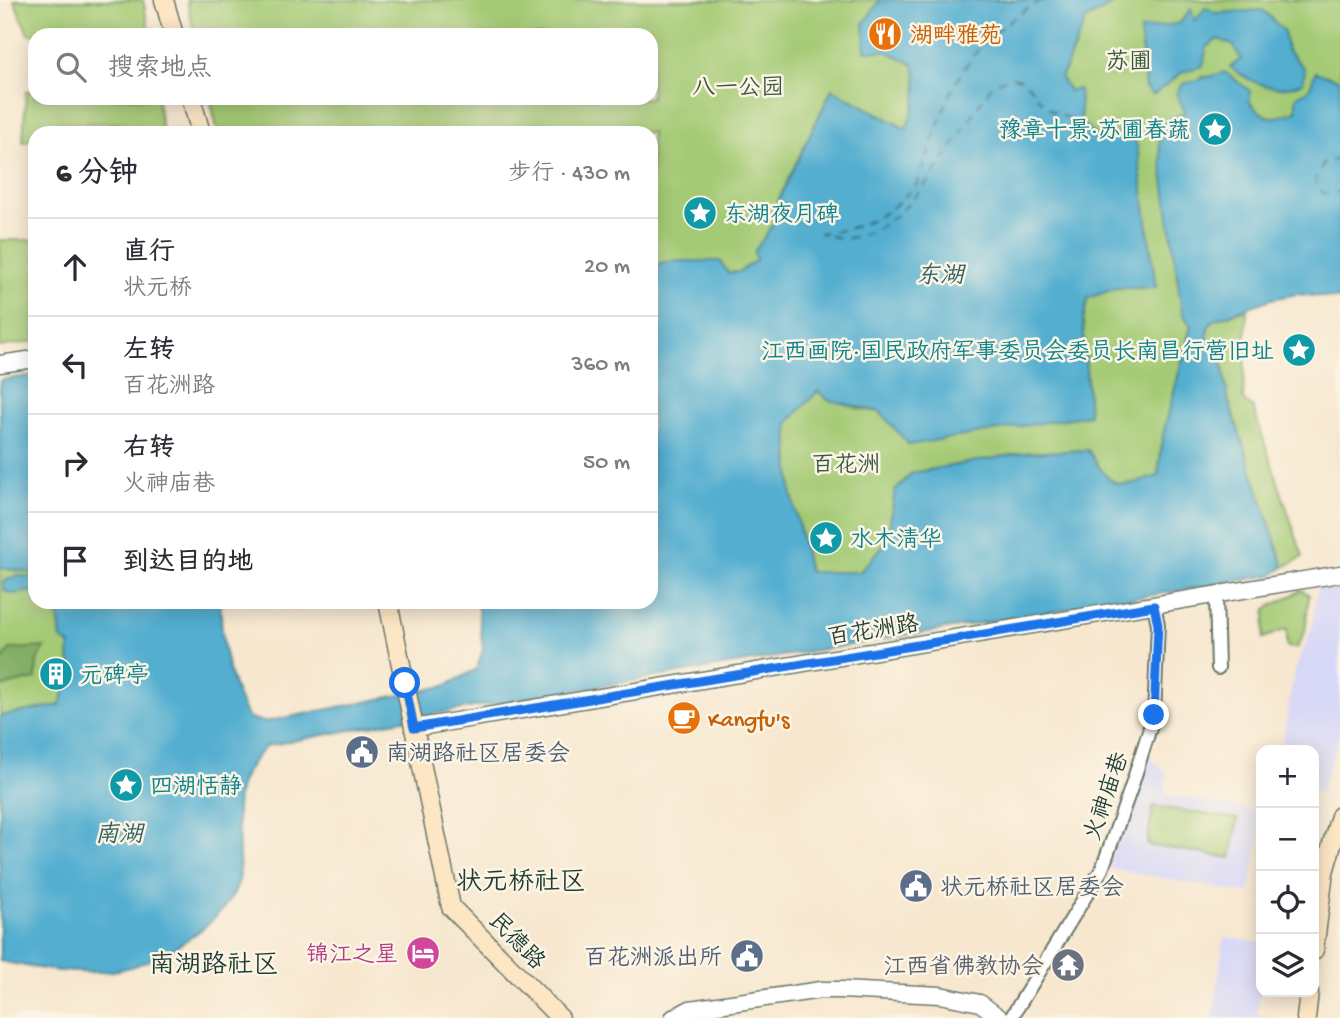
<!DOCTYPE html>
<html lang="zh">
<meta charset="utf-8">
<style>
:root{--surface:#fff;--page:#f7f7f7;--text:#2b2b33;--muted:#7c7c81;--line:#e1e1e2}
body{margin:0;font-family:"Gochi Hand","LXGW WenKai TC",sans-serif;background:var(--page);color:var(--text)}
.controls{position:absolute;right:21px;bottom:21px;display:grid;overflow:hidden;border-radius:14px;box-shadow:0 4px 18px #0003}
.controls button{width:63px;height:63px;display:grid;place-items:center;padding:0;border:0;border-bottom:2px solid var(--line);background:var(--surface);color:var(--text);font:35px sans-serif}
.stop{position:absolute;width:21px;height:21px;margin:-16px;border:5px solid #1a73e8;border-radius:50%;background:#fff}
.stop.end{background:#1a73e8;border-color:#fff;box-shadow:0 2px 7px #0008}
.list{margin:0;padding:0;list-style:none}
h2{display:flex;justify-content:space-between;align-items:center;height:91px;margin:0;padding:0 28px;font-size:30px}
h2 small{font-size:23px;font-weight:400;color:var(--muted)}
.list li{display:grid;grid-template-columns:46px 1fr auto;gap:21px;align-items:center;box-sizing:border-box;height:98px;padding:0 28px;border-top:2px solid var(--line)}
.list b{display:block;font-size:26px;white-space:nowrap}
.list p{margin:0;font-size:23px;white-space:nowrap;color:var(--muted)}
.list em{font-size:23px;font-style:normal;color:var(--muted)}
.icon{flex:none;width:38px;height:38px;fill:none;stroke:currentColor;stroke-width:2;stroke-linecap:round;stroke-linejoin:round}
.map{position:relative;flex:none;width:1340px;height:1018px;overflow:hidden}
.search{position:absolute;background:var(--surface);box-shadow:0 4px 18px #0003;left:28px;top:28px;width:630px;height:77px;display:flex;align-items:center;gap:18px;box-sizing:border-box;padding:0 24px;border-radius:21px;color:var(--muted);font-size:26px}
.panel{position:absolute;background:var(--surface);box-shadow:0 4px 18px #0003;left:28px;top:126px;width:630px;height:483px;border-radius:21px}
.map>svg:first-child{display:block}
.built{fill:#d7d7f8}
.green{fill:#a4ca74;stroke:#628454;stroke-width:2}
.forest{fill:#83ae66;stroke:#51764d;stroke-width:2}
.water{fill:#52aed0;stroke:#387682;stroke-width:2}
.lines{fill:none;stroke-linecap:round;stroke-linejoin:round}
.ferry{stroke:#2e5f63;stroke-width:2;stroke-dasharray:9 7;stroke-linecap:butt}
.minor-casing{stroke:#6b786a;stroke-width:16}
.tertiary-casing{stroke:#6b786a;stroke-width:19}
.secondary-casing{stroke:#6b786a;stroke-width:21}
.minor{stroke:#fff;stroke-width:12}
.tertiary{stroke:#fff;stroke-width:16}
.secondary{stroke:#fce6c4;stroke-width:18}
.route{stroke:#1a73e8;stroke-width:9}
.labels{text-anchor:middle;stroke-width:5;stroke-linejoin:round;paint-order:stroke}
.food-label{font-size:23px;fill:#c56008;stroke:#fcf5e5;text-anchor:start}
.park-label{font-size:23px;fill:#3a5941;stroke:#fcf5e5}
.culture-label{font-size:23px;fill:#0d838f;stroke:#fcf5e5;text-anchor:start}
.street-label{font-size:23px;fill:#1f3d34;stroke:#fcf5e5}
.service-label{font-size:23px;fill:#4e5e75;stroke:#fcf5e5;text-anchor:start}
.hotel-label{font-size:23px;fill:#b23c85;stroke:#fcf5e5;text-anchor:end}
.worship-label{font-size:23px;fill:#5b616d;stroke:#fcf5e5;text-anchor:end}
.water-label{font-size:24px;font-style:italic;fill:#2e5f63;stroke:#fcf5e5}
.quarter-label{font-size:26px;fill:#1f3d34;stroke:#fcf5e5}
</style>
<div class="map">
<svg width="1340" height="1018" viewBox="0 0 1340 1018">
<rect width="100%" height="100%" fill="#fcf5e5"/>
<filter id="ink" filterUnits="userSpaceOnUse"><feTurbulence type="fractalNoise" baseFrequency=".0143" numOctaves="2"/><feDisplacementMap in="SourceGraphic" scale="14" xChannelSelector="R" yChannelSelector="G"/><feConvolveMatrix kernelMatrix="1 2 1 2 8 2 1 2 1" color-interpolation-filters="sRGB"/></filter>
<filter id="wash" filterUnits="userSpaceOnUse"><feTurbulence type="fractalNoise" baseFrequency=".00686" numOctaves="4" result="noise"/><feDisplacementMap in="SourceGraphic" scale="28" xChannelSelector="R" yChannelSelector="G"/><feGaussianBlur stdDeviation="1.57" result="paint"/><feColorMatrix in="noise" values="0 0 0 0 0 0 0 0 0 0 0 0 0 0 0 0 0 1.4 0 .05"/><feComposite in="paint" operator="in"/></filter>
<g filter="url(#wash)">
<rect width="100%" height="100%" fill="#f7e7cf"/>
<!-- built -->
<path class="built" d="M1318 586 1340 592V732L1322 791 1314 790V750H1281L1294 673 1311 630Z
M1145 754 1167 773 1165 794 1261 811V829L1249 894 1107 868Z
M1224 937 1261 942V980L1257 1015 1274 1018H1213Z"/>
<!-- green -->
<path class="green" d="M14 0H143L150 35 28 34Z
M187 0H880L864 23 887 51 914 65C920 91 916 106 906 129L832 89 778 201 774 223 755 252 756 260 739 272 728 273 720 261H673L651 266V133H218L210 98H651V35H195Z
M1120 0H1340V80L1310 88C1306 95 1301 106 1295 111 1267 133 1238 93 1218 76L1200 77 1185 112 1191 326 1163 435 1158 476C1114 490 1113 489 1088 450L1022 453 912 473 895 491 887 541 860 572 809 573 791 491 788 422 818 391 858 409 880 412 1089 415 1083 321 1088 297 1117 288 1156 287 1123 123 1116 137H1096L1081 122 1079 90 1069 91 1061 78 1086 20Z
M26 91 35 92V98H157L162 130 157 133H126V123L54 124 51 133H35V140L23 142Z
M0 240H35V341L0 347Z
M1247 309 1243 400 1253 408 1303 557 1284 567 1228 399 1221 356 1208 341V328L1213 320Z
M0 568 35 573V602H57L61 639 70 645 69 660 73 666 60 705 0 716Z
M1302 590 1309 595 1305 632 1297 648 1287 647V629L1263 638 1266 609Z
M1153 806 1238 819 1231 858 1147 845Z"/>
<!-- forest -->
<path class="forest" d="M45 647 37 661 36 679 0 687V664L10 649Z"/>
<!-- water -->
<path class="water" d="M880 0H1120L1086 20 1061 78 1069 91 1079 89 1081 122 1096 137H1116L1124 122 1137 145 1156 288H1117L1088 298 1083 321 1089 415 909 445 880 412 828 400 818 391 788 423 791 491 809 572H860L887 541 895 491 912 473 1022 453 1088 450C1113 489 1114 490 1158 476L1163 435 1191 326 1182 313 1159 143 1164 122 1185 112 1176 93 1183 84 1225 72 1250 91V103C1267 121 1273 120 1296 111V97L1310 88 1315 72 1340 80V299L1298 294 1271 299 1213 320 1208 328V341L1221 356 1228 399 1284 567 1272 575 450 711 266 746C228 787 238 803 239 855 239 863 241 874 239 881 226 924 154 966 112 971 73 975 38 969 0 961V716L60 705 73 667 69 660 70 645 61 639 57 602H221C220 643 229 682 248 718L264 722 445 686 477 669 483 649 477 602H651V266L673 261H720L728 273 739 272 756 260 754 252 774 223 778 201 832 89 906 129C916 106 920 90 914 65L887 51H865L864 23Z
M1206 7 1215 13 1263 10 1284 31 1287 50 1305 69 1303 82C1277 95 1251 83 1230 67L1241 59 1233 45 1218 39 1207 47 1203 66 1183 72 1153 95 1145 87 1140 30 1180 23 1191 9 1195 21Z
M35 375V573L0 568V380Z
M17 575 35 578V591L12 594 4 590 3 582Z"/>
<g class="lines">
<!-- ferry -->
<path class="ferry" d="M1042 0C955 49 949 96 918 183 888 216 864 229 820 233 828 235 839 239 847 238 912 232 960 130 993 84 1026 67 1026 87 1046 106 1055 115 1070 118 1081 122
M1340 159 1324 162 1315 181 1323 193 1340 192"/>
</g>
</g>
<g filter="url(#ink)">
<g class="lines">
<!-- minor casing -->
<g class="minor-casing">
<path id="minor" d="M1216 595 1218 668
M1011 1018 1102 869 1131 788 1154 715 1158 625 1154 605"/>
</g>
<!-- tertiary casing -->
<g class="tertiary-casing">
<path id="tertiary" d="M0 364 35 359
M414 728 1340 574
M673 1018 690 1009 821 990H841L940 995 980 1003 1000 1018"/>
</g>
<!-- secondary casing -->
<g class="secondary-casing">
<path id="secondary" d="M164 0 174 35
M191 98 201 133
M388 602 451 907 560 1018
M1314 950 1324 872 1340 816
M1306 1018 1309 992"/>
</g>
<!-- minor -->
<use href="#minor" class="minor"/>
<!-- tertiary -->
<use href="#tertiary" class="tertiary"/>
<!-- secondary -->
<use href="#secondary" class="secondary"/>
</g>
</g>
<g class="lines" filter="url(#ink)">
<!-- route -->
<path class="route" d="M405 683 414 728 1154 606 1158 625 1154 715"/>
</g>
<!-- icons -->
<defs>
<g id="restaurant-disc" transform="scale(1.75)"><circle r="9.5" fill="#e8710a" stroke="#fcf5e5"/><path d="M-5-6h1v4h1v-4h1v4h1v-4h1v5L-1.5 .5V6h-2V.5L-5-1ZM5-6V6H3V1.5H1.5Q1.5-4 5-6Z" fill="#fff"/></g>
<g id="sight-disc" transform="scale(1.75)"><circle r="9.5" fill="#0f9aa8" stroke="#fcf5e5"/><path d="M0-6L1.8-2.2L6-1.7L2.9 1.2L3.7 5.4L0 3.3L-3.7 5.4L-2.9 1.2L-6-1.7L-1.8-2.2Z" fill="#fff"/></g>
<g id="building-disc" transform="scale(1.75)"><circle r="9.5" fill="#0f9aa8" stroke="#fcf5e5"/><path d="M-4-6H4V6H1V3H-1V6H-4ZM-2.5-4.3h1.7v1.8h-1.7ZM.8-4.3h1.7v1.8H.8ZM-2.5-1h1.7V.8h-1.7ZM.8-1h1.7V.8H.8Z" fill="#fff"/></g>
<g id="cafe-disc" transform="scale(1.75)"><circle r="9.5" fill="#e8710a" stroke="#fcf5e5"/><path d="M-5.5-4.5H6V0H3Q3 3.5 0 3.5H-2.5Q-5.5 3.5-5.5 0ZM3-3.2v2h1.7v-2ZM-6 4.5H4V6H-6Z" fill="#fff"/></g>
<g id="civic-disc" transform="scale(1.75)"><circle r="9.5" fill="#5c6f8a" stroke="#fcf5e5"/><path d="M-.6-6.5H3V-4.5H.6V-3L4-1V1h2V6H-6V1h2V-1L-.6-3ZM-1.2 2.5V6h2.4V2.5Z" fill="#fff"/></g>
<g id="hotel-disc" transform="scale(1.75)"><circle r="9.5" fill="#d1479c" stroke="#fcf5e5"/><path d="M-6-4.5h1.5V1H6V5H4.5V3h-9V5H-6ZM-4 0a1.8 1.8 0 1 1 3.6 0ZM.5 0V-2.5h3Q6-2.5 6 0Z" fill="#fff"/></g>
<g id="temple-disc" transform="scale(1.75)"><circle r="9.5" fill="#6b7280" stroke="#fcf5e5"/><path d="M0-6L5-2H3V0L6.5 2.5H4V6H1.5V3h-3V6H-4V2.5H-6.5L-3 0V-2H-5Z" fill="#fff"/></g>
</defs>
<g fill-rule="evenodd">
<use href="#restaurant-disc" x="885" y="34"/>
<use href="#sight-disc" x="1215" y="129"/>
<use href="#sight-disc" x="700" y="213"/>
<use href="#sight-disc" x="1299" y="350"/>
<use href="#sight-disc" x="826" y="538"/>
<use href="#building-disc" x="56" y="674"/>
<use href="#cafe-disc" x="684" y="718"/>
<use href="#civic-disc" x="362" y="752"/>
<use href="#sight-disc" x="126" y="785"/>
<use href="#civic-disc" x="916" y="886"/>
<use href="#hotel-disc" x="423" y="953"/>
<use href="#civic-disc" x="747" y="956"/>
<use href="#temple-disc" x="1068" y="965"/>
</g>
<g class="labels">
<!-- food labels -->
<g class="food-label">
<text x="910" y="42">湖畔雅苑</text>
<text x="708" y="726">Kangfu's</text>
</g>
<!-- park labels -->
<g class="park-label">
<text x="1129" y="68">苏圃</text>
<text x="738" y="94">八一公园</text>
<text x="846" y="471">百花洲</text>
</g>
<!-- culture labels -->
<g class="culture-label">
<text x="1190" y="137" text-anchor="end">豫章十景·苏圃春蔬</text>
<text x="724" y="221">东湖夜月碑</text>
<text x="1274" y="358" text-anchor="end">江西画院·国民政府军事委员会委员长南昌行营旧址</text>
<text x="850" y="546">水木清华</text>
<text x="80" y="682">元碑亭</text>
<text x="150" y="793">四湖恬静</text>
</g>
<!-- street labels -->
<g class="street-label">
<text transform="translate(873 629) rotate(-9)" y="8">百花洲路</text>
<text transform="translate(1105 796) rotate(-71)" y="8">火神庙巷</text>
<text transform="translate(518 940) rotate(46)" y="8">民德路</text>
</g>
<!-- service labels -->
<g class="service-label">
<text x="386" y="760">南湖路社区居委会</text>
<text x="940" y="894">状元桥社区居委会</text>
<text x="722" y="964" text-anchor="end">百花洲派出所</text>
</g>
<!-- hotel labels -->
<g class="hotel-label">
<text x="398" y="961">锦江之星</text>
</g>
<!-- worship labels -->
<g class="worship-label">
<text x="1044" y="973">江西省佛教协会</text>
</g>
<!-- water labels -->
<g class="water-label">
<text x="940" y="282">东湖</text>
<text x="119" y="841">南湖</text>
</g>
<!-- quarter labels -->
<g class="quarter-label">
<text x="521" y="889">状元桥社区</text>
<text x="214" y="972">南湖路社区</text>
</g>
</g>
</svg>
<div class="controls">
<button>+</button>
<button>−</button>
<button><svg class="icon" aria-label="locate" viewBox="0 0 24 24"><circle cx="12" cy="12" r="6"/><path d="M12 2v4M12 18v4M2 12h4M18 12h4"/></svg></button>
<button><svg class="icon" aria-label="layers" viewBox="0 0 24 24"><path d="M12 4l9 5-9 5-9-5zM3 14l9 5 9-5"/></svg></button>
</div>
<div class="stop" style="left:405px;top:683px"></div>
<div class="stop end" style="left:1154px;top:715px"></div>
<div class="search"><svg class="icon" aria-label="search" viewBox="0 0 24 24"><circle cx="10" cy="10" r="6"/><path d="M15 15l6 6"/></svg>搜索地点</div>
<section class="panel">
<h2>6 分钟<small>步行 · 430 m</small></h2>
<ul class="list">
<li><svg class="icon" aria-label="ahead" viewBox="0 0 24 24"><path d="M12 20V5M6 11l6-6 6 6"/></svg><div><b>直行</b><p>状元桥</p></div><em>20 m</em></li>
<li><svg class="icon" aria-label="left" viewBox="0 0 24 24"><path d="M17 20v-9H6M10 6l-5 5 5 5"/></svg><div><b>左转</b><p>百花洲路</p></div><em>360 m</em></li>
<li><svg class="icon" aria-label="right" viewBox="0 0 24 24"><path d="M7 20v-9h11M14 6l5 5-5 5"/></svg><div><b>右转</b><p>火神庙巷</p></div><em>50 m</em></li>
<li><svg class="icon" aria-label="arrive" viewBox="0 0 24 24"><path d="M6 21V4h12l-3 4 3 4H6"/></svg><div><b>到达目的地</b></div></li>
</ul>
</section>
</div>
